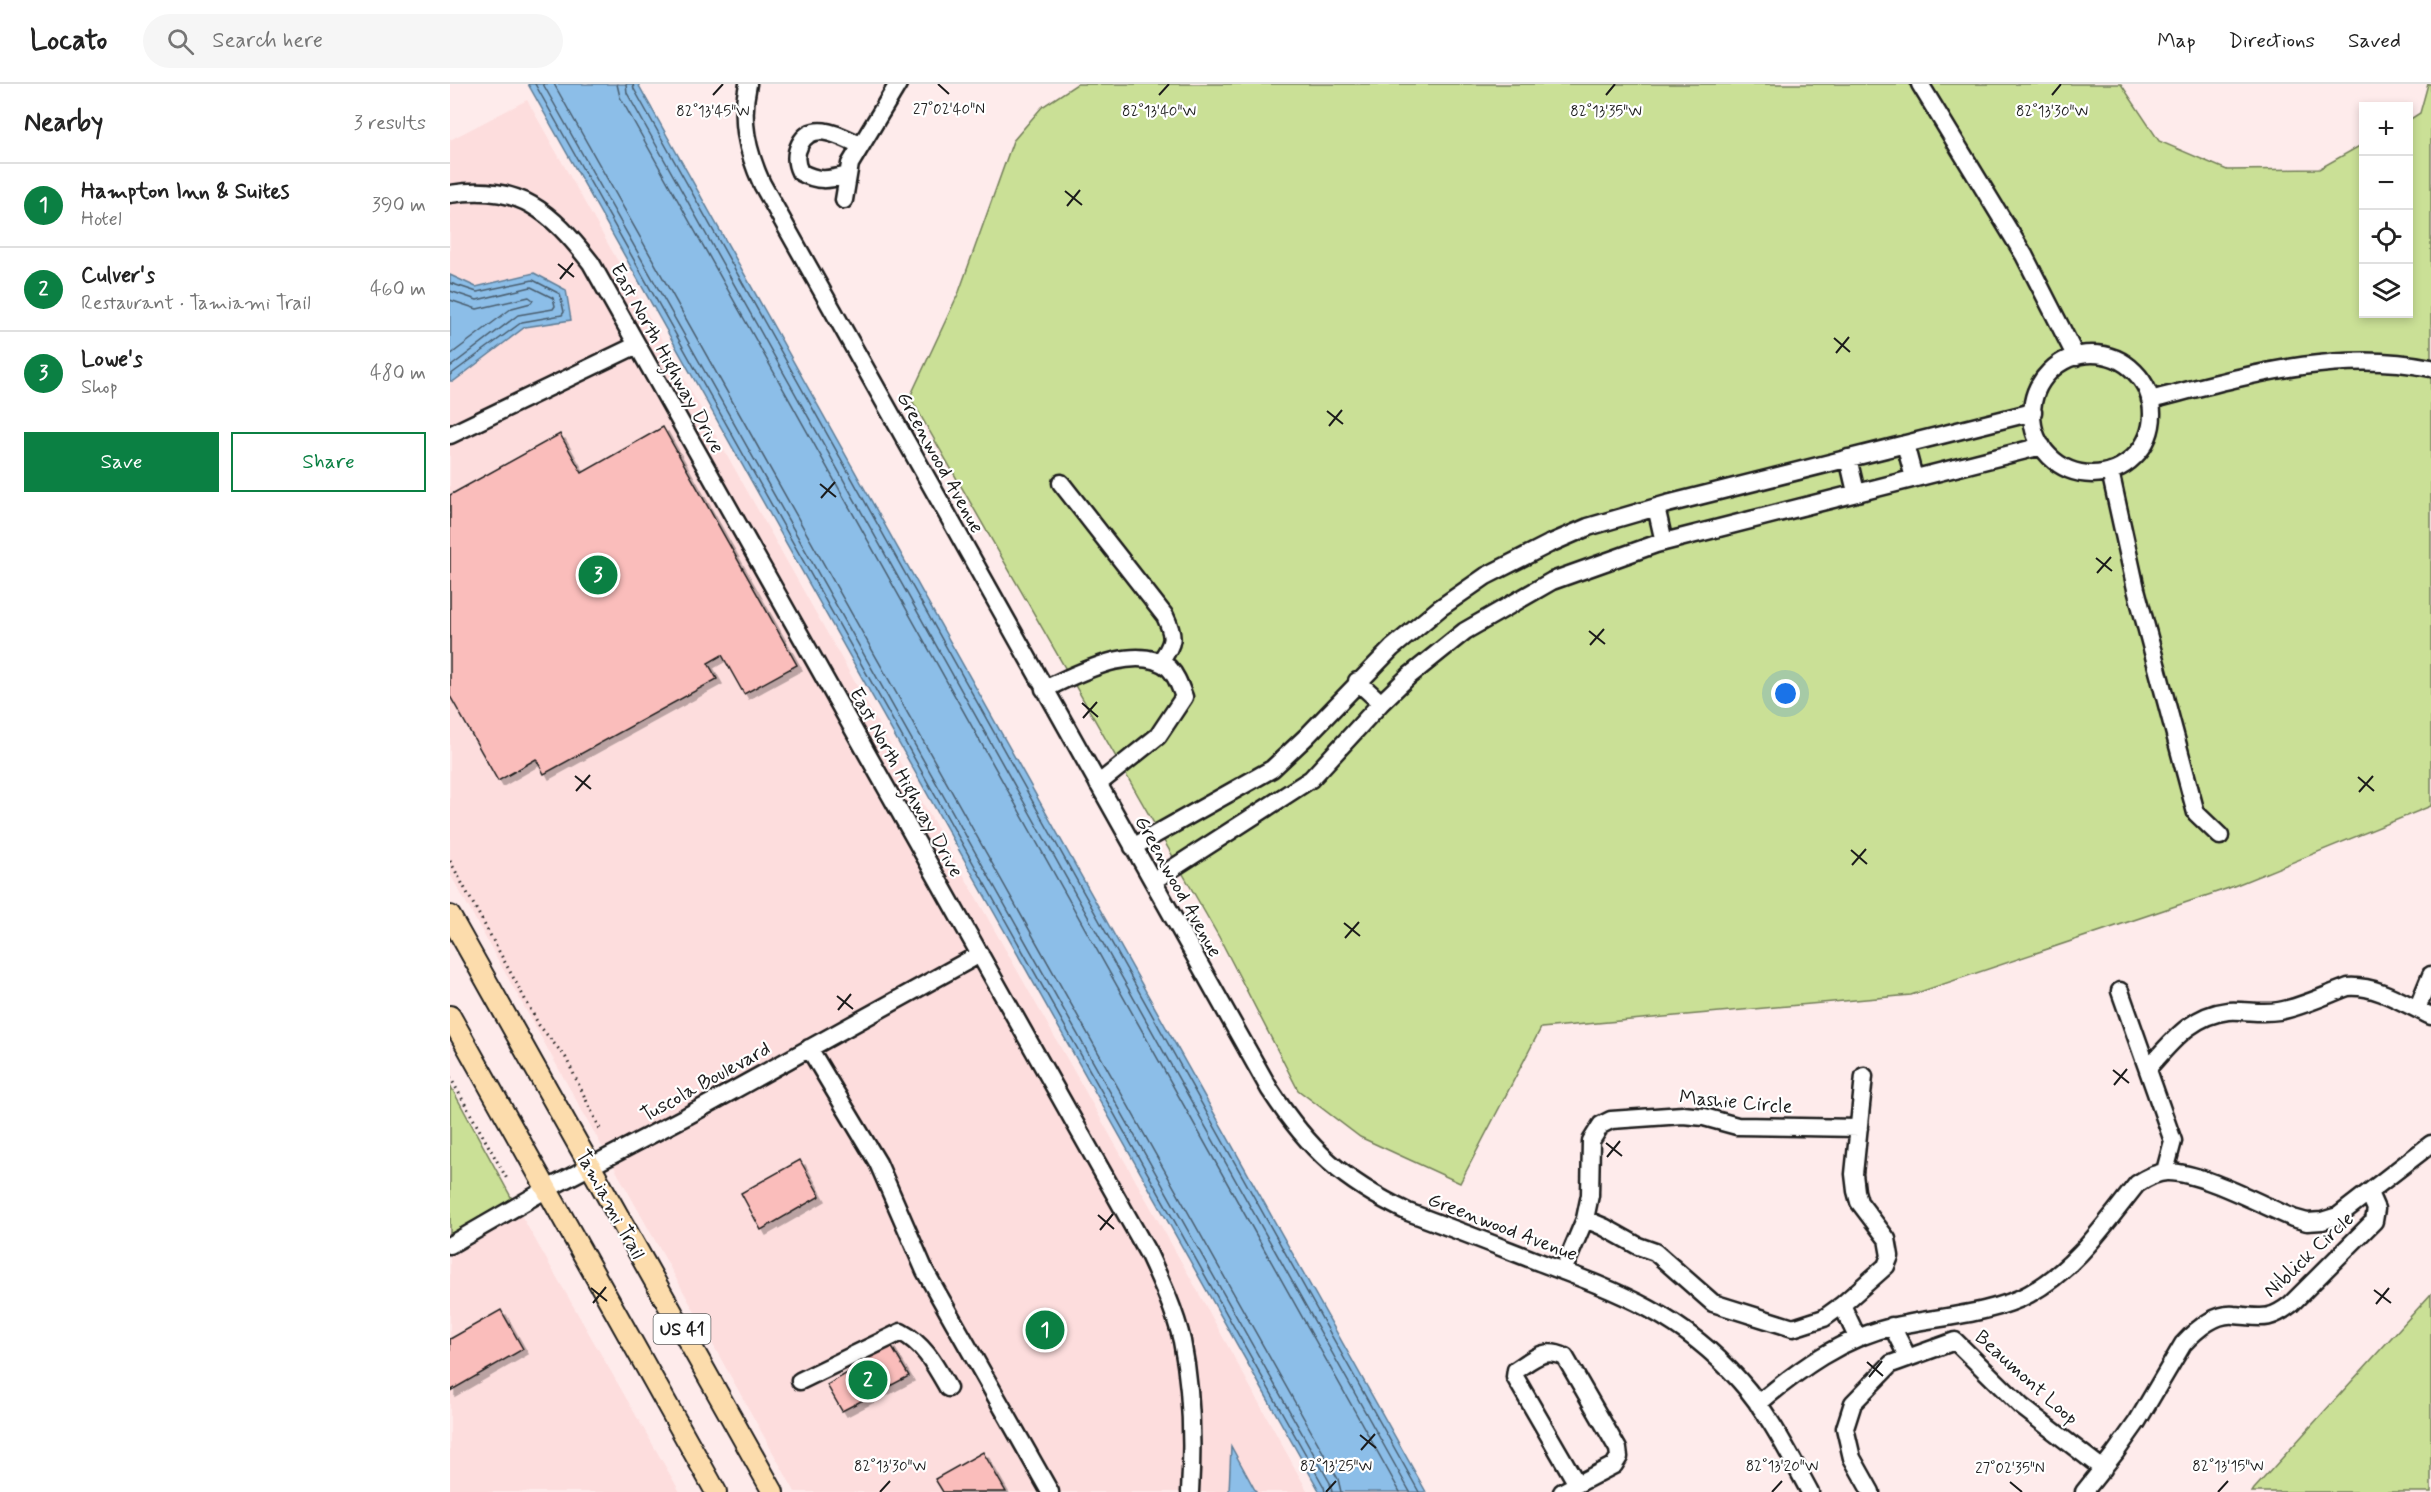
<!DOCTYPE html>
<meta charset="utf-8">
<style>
:root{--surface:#fff;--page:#f6f6f6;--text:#222;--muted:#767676;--line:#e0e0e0;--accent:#0b8043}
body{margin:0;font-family:Mynerve,sans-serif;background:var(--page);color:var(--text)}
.controls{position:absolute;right:18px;top:18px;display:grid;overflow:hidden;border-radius:0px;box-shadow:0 3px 9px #0003}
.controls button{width:54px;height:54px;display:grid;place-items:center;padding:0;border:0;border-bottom:2px solid var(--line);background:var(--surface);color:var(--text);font:30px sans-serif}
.you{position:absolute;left:1336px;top:610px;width:21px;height:21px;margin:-15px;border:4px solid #fff;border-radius:50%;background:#1a73e8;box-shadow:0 0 0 9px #1a73e833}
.badge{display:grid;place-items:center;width:39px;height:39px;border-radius:50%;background:var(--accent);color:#fff;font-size:20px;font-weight:700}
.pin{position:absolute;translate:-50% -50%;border:3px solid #fff;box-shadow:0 2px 6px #0006}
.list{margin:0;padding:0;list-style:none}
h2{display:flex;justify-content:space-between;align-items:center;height:78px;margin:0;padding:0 24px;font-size:26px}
h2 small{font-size:20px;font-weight:400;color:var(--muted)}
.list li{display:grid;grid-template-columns:39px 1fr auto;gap:18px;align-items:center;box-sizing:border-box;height:84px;padding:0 24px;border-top:2px solid var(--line)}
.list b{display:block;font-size:22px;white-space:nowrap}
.list p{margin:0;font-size:20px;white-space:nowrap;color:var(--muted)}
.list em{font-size:20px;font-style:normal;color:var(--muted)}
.actions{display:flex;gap:12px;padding:18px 24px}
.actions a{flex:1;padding:14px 0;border:2px solid var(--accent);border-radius:0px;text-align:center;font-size:21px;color:var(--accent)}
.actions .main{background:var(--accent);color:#fff}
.icon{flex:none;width:33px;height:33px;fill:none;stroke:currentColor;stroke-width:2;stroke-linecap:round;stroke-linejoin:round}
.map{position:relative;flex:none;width:1981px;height:1408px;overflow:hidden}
header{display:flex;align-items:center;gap:36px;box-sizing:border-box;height:84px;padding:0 30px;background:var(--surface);border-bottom:2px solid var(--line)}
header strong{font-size:28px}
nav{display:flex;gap:33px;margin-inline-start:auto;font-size:21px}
.search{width:420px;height:54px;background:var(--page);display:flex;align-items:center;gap:15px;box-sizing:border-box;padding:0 21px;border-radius:33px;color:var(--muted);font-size:22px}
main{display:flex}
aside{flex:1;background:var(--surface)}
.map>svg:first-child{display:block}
.built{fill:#fddddd}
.green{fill:#cae096;stroke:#737e59;stroke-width:1.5}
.water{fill:#8cbee8;stroke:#5f7d96;stroke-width:1.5}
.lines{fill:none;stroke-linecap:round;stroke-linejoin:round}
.shore{stroke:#495d6e;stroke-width:1.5}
.building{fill:#fabdbb;stroke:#1c1c1c;stroke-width:1.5;filter:url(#shadow)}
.minor-casing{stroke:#1c1c1c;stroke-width:21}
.major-casing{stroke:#1c1c1c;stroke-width:24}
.path{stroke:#1c1c1c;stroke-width:3;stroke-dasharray:1.5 4.5;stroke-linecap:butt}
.minor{stroke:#fff;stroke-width:16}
.major{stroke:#fcdcac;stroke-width:20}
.ticks{fill:none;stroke:#1c1c1c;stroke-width:2}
.labels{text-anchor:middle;stroke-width:4.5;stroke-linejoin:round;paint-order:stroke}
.shield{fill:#fff;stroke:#606060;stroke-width:1.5}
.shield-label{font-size:18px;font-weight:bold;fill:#1c1c1c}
.street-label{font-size:20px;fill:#1c1c1c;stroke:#fff}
.ticks-label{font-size:15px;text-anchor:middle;fill:#1c1c1c;stroke:#fff;stroke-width:4.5;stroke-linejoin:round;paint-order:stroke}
</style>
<header>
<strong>Locato</strong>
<div class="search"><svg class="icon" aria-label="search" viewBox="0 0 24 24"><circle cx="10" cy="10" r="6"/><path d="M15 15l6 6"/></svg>Search here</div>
<nav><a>Map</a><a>Directions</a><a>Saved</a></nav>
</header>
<main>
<aside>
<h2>Nearby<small>3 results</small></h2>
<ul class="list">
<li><span class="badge">1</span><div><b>Hampton Inn &amp; Suites</b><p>Hotel</p></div><em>390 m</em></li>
<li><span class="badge">2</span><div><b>Culver's</b><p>Restaurant · Tamiami Trail</p></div><em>460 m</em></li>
<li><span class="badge">3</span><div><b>Lowe's</b><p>Shop</p></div><em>480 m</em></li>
</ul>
<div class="actions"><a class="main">Save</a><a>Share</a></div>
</aside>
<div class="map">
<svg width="1981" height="1408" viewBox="0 0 1981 1408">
<defs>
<filter id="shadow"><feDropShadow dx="5" dy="5" stdDeviation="0" flood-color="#0004"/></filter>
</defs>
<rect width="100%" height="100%" fill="#feebeb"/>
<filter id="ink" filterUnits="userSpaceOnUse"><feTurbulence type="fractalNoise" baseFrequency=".0167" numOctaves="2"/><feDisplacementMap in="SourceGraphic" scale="12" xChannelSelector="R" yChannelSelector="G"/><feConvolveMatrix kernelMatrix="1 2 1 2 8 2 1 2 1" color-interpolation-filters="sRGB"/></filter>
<g filter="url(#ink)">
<!-- built -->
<path class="built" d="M77 16 741 1195 858 1408H806L781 1363 779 1408H749L752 1357 748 1305 740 1255 725 1203 707 1166 148 173 125 143 96 117 67 103 33 98 0 101V56Z
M32 117 59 120 85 133 111 157 133 185 517 867 154 1066 0 790V297H4L75 243 121 236 84 189 26 203 0 191V120Z
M526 882 691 1176 708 1212 723 1260 730 1310 734 1360 731 1408H345L163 1081Z
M71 1131 230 1408H0V1171Z"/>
<!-- green -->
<path class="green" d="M627 0H1671L1709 57 1777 86 1869 85 1913 60 1914 230H1958L1959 36 1970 29 1978 0H1981V722L1779 804 1461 911 1091 944 1010 1099 910 1053 848 1006 769 853 460 313 509 208 563 57 592 23Z
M0 1001 62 1115 0 1151Z
M1981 1210V1408H1802L1804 1405Z"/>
<!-- water -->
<path class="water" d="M78 0H188L976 1408H870Z
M84 189 116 206 121 236 75 243 4 297H0V191L26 203Z
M781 1362 806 1408H779Z"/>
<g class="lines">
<!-- shore -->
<path class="shore" d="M85 0 874 1403 875 1408
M93 0 880 1399 882 1408
M104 0 888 1395 891 1408
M167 0 170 13 950 1408
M176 0 177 9 960 1408
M183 0 184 5 969 1408
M0 199 27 208 83 196 110 210 114 228 112 231 72 238 0 291
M0 207 27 216 81 203 103 214 105 222 103 225 68 231 0 283
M0 216 27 225 79 213 83 216 81 219 62 224 0 271"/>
</g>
<!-- building -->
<path class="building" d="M213 343 347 581 294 610 272 571 258 579 267 595 94 690 86 675 48 697 0 612V411L110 350 132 389Z
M350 1076 370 1112 311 1146 291 1109Z
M51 1226 73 1265 0 1307V1255Z
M440 1260 459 1292 392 1327 377 1301 411 1281 409 1278Z
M533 1368 556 1408H493L485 1395Z"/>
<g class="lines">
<!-- minor casing -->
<g class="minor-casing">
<path id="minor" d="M298 0C290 36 297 67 312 100L820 1006C859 1066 893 1097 958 1128 1002 1144 1045 1161 1089 1178 1169 1208 1232 1231 1290 1297 1319 1329 1339 1370 1360 1408
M1470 0 1574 171 1626 273
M398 91C378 96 368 98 350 88 345 78 345 70 350 60 363 35 392 53 410 61
M0 110C70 99 100 127 141 179L699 1171C712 1199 725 1227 732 1257 742 1307 743 1358 740 1408
M394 116 400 80 448 0
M1582 330a60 60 0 1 1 120 0a60 60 0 1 1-120 0Z
M1700 316C1792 293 1886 264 1981 284
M0 351 187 261
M1455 360 1464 394
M1398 374 1406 408
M1660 387 1686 505 1746 729 1770 752
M611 399 715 532C725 553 724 559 710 578
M1206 423 1214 458
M907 597 931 619
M594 605C626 591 686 557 719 584 727 592 730 603 734 613L708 652 648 700
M683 763 822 685 856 653 942 564 990 524 1036 492 1099 460 1138 443 1217 420 1583 328
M703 797 861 695 931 619 959 592 1015 547 1102 497 1206 460 1592 362
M1670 907 1723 1057 1715 1087
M1967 925 1981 891
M359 964 428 1079 475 1187 600 1408
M1698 984C1721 959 1741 931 1778 927 1796 926 1811 930 1829 927 1852 923 1876 911 1898 903 1927 901 1955 920 1981 932
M1135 1135 1154 1143 1188 1162 1205 1168 1263 1219 1343 1244 1374 1234 1392 1221 1436 1182 1440 1172 1437 1155 1409 1118 1406 1107 1404 1090 1414 992
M0 1161 97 1105 237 1032 530 870
M1113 1187 1135 1135 1140 1111 1141 1057 1151 1041 1161 1036 1233 1031 1254 1033 1287 1042 1409 1044
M1392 1221 1407 1253
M1442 1242 1458 1274
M350 1297 451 1248C474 1260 485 1281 498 1304
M1308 1320C1348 1286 1392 1253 1446 1242 1486 1233 1543 1230 1579 1210 1625 1185 1655 1140 1687 1100 1696 1094 1707 1088 1717 1088 1749 1087 1812 1121 1843 1134L1857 1138 1872 1137 1888 1132 1981 1060
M1112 1408 1164 1381 1169 1373 1168 1365 1115 1273C1094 1263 1083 1275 1066 1286L1065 1293 1127 1400
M1421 1408 1402 1374 1395 1344 1403 1319 1441 1280 1505 1257 1571 1322 1653 1385
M1634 1408 1665 1369 1687 1338 1733 1260C1745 1247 1765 1229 1784 1231 1811 1233 1818 1238 1841 1220L1924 1137 1926 1125 1919 1109"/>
</g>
<!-- major casing -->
<g class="major-casing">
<path id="major" d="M0 832 323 1408
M0 932 266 1408"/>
</g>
<!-- path -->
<path class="path" d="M0 777 89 941 116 974 151 1047
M0 993 57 1095"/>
<!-- minor -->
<use href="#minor" class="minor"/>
<!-- major -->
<use href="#major" class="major"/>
</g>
</g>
<!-- ticks -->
<path class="ticks" d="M488 0 499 10M263 11 273 0M709 11 719 0M1156 11 1165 0M1602 11 1611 0M615 107 632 121M617 122 630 106M108 180 124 193M110 195 123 179M1384 254 1400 268M1386 269 1399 253M877 327 893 340M879 342 892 326M370 400 386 413M371 414 385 398M1646 474 1662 487M1647 489 1661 473M1139 547 1155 560M1140 561 1154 545M632 619 648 633M633 634 647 618M125 692 141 705M1908 693 1924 707M126 707 140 691M1909 708 1923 692M1401 766 1417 780M1402 781 1416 765M894 839 910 852M895 854 909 838M387 912 403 925M388 926 401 910M1663 986 1679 999M1664 1001 1677 985M1156 1059 1172 1072M1157 1073 1170 1057M648 1131 664 1145M650 1146 663 1130M141 1204 157 1217M1924 1206 1941 1219M143 1219 156 1203M1926 1220 1939 1204M1417 1278 1433 1292M1419 1293 1432 1277M910 1351 926 1364M911 1366 925 1350M1560 1398 1572 1408M430 1408 440 1397M876 1408 886 1397M1322 1408 1332 1397M1768 1408 1778 1397"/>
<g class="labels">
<!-- shield labels -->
<rect class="shield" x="203.5" y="1230" width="57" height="30" rx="4.5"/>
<g class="shield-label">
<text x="232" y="1251">US 41</text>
</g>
<!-- street labels -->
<g class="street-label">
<text transform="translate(218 274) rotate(61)" y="7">East North Highway Drive</text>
<text transform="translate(491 378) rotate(61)" y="7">Greenwood Avenue</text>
<text transform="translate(457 698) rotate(61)" y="7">East North Highway Drive</text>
<text transform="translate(729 802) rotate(61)" y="7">Greenwood Avenue</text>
<text transform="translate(255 997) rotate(-29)" y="7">Tuscola Boulevard</text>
<text transform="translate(1286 1017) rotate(5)" y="7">Mashie Circle</text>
<text transform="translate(161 1120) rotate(61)" y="7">Tamiami Trail</text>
<text transform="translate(1053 1142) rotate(21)" y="7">Greenwood Avenue</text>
<text transform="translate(1858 1170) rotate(-43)" y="7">Niblick Circle</text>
<text transform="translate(1577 1293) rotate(42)" y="7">Beaumont Loop</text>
</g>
</g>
<g class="ticks-label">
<text x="499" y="30">27°02'40"N</text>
<text x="263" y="32">82°13'45"W</text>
<text x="709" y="32">82°13'40"W</text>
<text x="1156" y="32">82°13'35"W</text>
<text x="1602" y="32">82°13'30"W</text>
<text x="440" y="1387">82°13'30"W</text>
<text x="886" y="1387">82°13'25"W</text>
<text x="1332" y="1387">82°13'20"W</text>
<text x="1778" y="1387">82°13'15"W</text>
<text x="1560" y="1389">27°02'35"N</text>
</g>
</svg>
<div class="controls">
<button>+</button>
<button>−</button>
<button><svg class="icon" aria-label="locate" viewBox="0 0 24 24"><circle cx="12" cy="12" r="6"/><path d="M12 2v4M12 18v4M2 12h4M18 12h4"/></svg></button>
<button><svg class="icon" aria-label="layers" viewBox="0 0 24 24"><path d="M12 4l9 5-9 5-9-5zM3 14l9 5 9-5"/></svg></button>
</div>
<div class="you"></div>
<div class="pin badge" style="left:595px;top:1246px">1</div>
<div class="pin badge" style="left:418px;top:1296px">2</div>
<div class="pin badge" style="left:148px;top:491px">3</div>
</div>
</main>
